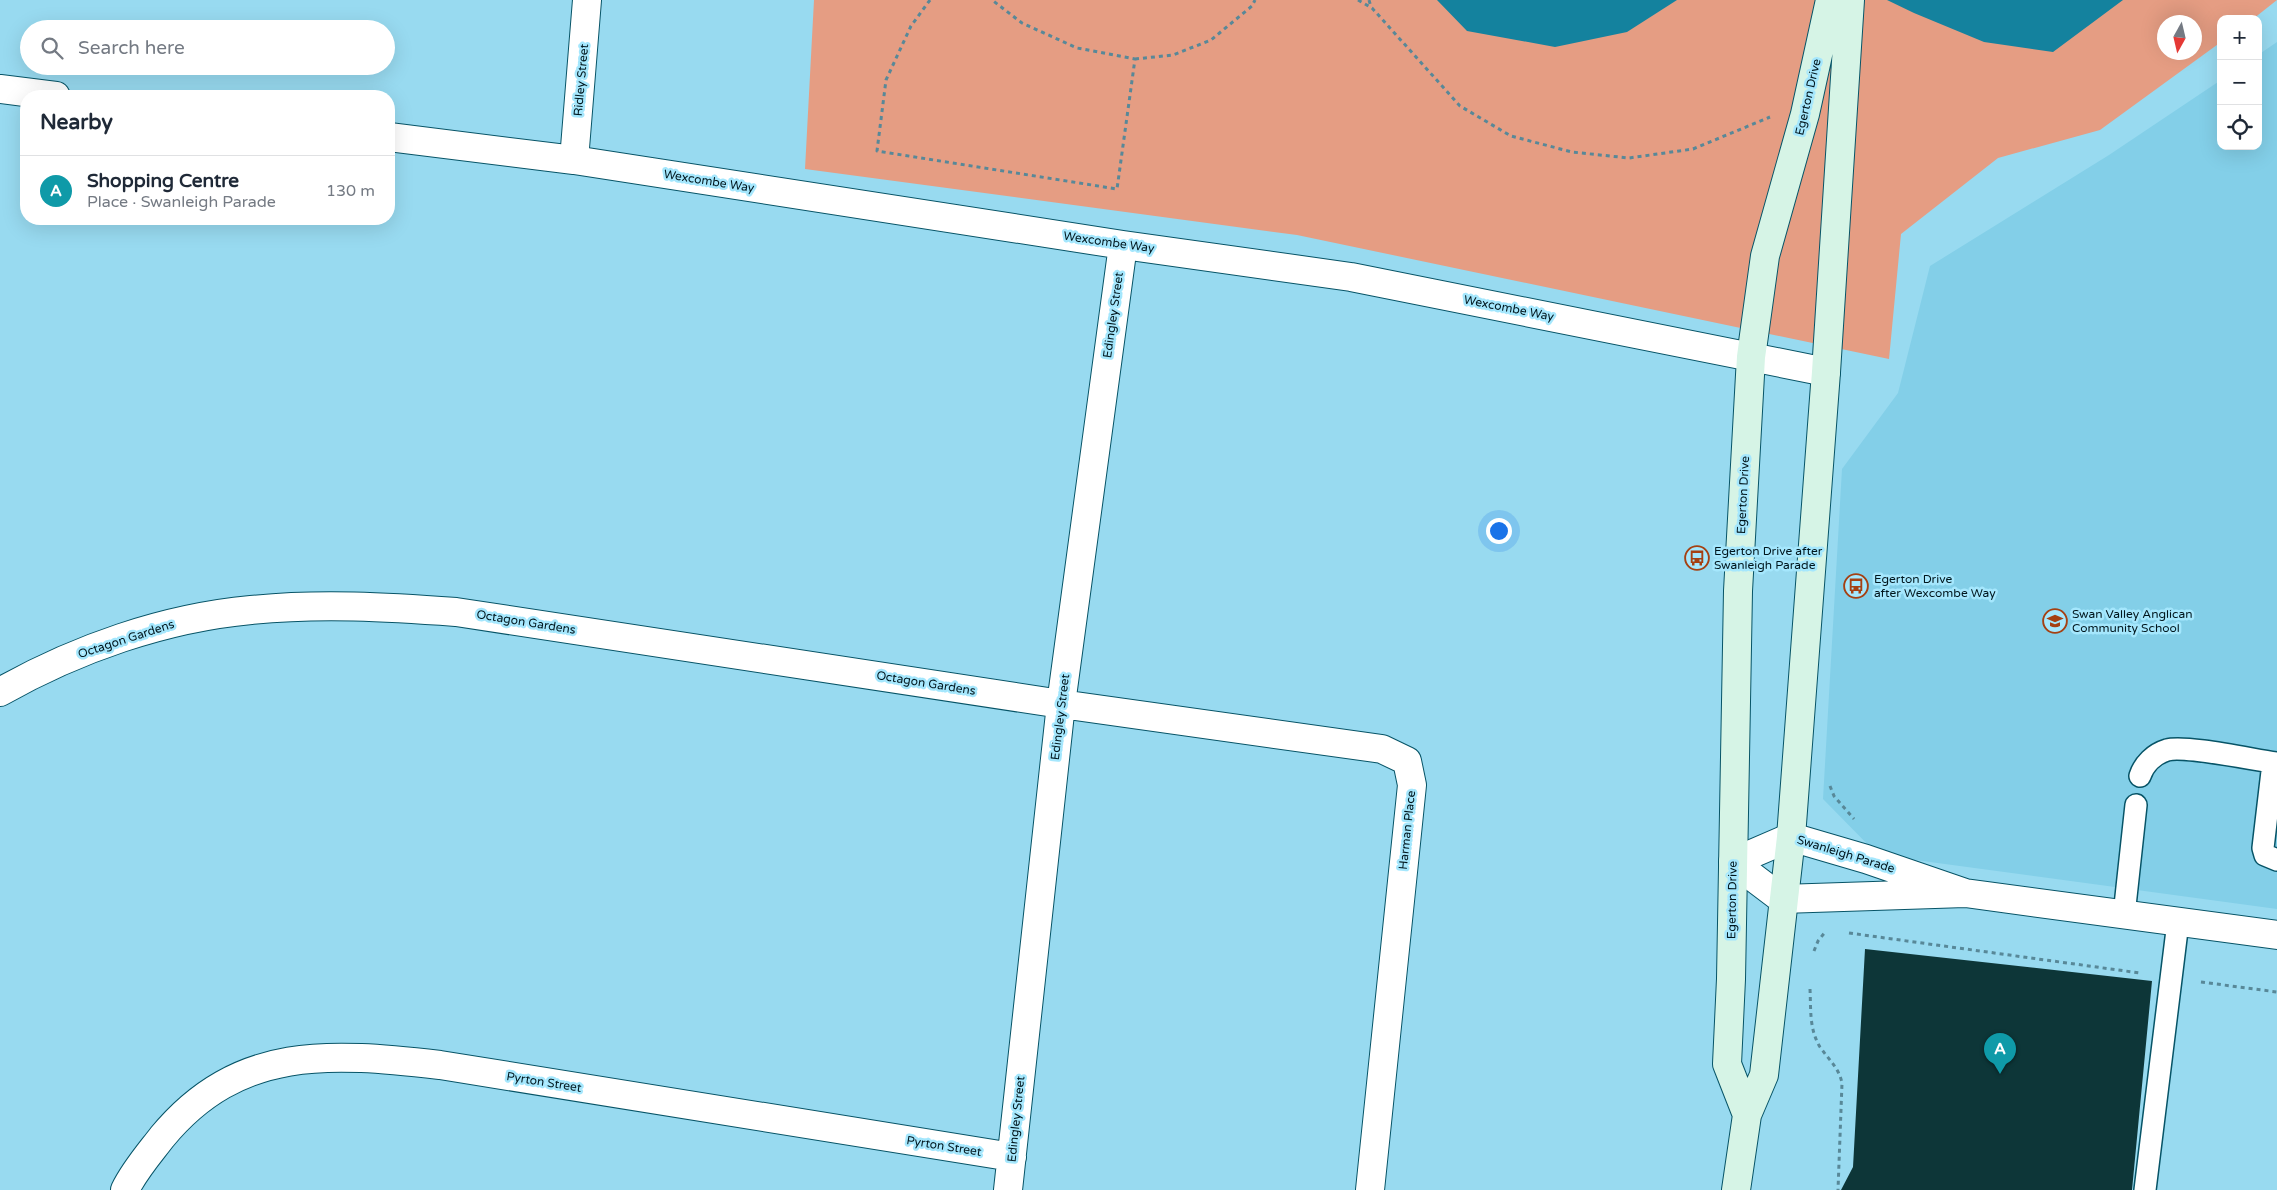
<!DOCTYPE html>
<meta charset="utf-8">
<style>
:root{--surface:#fff;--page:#f6f6f7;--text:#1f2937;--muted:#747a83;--line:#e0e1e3;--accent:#d93025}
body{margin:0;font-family:"Varela Round",sans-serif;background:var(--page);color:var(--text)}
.controls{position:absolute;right:15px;top:15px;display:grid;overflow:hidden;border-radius:10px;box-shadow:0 5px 20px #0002}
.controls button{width:45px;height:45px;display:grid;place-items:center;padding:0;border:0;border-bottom:1px solid var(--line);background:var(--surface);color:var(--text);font:25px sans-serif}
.compass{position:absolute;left:2157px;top:15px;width:45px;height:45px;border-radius:50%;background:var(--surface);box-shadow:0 5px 20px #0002;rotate:188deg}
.you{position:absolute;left:1498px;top:530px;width:18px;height:18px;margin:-12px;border:4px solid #fff;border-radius:50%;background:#1a73e8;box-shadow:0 0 0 8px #1a73e833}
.badge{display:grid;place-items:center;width:32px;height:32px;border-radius:50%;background:var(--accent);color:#fff;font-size:16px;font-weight:700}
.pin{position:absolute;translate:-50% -41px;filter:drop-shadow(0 1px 2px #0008)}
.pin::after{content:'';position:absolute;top:26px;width:18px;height:15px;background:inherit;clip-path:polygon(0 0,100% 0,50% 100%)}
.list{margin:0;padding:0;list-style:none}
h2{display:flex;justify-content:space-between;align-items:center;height:65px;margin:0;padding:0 20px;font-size:21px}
h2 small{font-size:16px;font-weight:400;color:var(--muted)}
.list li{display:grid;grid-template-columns:32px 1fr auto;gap:15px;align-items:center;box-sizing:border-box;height:70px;padding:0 20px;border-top:1px solid var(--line)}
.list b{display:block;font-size:19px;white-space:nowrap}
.list p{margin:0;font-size:16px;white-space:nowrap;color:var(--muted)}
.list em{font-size:16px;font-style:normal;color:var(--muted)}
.icon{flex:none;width:28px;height:28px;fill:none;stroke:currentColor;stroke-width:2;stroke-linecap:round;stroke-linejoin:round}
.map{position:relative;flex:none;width:2277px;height:1190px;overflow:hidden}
.search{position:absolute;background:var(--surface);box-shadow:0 5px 20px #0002;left:20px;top:20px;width:375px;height:55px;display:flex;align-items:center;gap:12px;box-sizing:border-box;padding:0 18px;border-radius:28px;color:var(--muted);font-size:19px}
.panel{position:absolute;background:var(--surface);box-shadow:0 5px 20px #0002;left:20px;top:90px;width:375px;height:135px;border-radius:20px}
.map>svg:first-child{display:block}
.built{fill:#83cfe8}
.green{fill:#e59d83;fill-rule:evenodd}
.water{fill:#14829e}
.building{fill:#0d3638}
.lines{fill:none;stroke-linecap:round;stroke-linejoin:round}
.lane-casing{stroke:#075467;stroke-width:24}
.street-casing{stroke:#075467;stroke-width:30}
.secondary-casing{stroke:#075467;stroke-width:30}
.path{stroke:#588898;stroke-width:3;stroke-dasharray:4 4;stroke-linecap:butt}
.lane{stroke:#fff;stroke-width:21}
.street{stroke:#fff;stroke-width:28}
.secondary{stroke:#d6f4e6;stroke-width:28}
.labels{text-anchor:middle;stroke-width:5;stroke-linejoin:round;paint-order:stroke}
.street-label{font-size:12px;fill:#00161d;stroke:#a5e7fd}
.poi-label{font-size:12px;fill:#00161d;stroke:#a5e7fd;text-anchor:start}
</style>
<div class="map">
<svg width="2277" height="1190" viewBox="0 0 2277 1190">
<rect width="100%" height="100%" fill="#98daf0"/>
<!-- built -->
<path class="built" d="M2277 42V909L1878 855 1823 799 1842 469 1898 393 1930 266 2109 155 2221 80V146H2258V55Z"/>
<!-- green -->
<path class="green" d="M814 0H2277L2253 19H2221V42L2100 130 1998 158 1901 234 1889 359 1297 235 805 169ZM2164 22H2194V52H2164Z"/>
<!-- water -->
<path class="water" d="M1437 0H1677L1627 32 1555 47 1467 31Z
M1887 0H2123L2053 52 1984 42 1914 13Z"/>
<!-- building -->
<path class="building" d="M1865 949 2152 981 2132 1190H1841L1853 1167Z"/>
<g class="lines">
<!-- lane casing -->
<g class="lane-casing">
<path id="lane" d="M2273 763 2263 848 2265 855 2277 860
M2140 776C2144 764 2154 754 2167 750 2186 745 2254 760 2277 763
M2124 915 2136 805
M2145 1190 2178 922"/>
</g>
<!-- street casing -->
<g class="street-casing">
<path id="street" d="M0 89 56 96
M389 137 574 160 1123 245 1351 277 1826 372
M574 160 587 0
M0 692C76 649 164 618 251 610 320 603 388 607 456 612L1061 704 1382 749 1407 761 1412 785 1370 1190
M1965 893 1866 859 1791 837 1733 862 1782 899 1965 893 2277 935
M125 1190C134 1171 149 1154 162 1137 239 1044 331 1053 440 1065L1012 1157
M1008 1190 1061 704 1123 245"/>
</g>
<!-- secondary casing -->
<g class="secondary-casing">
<path id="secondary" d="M1747 1115 1727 1064 1731 979 1738 591 1751 357 1765 256 1805 114 1830 0
M1736 1190 1747 1115 1764 1075 1791 837 1826 372 1850 0"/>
</g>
<!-- path -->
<path class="path" d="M930 0 911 26 886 80 877 151 1117 189 1135 59 1077 48 1022 23 992 0
M1358 0 1372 8 1460 106 1511 136 1572 152 1629 158 1693 149 1770 117
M1369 0 1371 7
M1135 59 1173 55 1211 40 1252 6 1255 0
M1830 786 1834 796 1854 819
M1849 933 2140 973
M1814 951 1818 941 1826 931
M2201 982 2277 992
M1810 989C1811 1009 1809 1029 1820 1047 1829 1060 1839 1068 1842 1083L1838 1190"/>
<!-- lane -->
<use href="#lane" class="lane"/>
<!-- street -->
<use href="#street" class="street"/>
<!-- secondary -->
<use href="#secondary" class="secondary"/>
</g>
<!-- icons -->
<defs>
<g id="bus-ring" transform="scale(1.25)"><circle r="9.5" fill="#a5e7fd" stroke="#a54012" stroke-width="1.5"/><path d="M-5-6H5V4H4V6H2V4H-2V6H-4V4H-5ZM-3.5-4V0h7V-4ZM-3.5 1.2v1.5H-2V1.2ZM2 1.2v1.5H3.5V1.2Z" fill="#a54012"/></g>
<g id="school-ring" transform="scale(1.25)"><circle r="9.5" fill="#a5e7fd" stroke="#a54012" stroke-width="1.5"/><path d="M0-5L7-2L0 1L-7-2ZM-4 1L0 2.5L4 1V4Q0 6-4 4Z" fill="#a54012"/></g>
</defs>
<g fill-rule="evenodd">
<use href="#bus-ring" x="1697" y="558"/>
<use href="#bus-ring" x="1856" y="586"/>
<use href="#school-ring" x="2055" y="621"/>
</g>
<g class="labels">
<!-- street labels -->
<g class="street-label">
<text transform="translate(581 80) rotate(-85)" y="4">Ridley Street</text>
<text transform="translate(1808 97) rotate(-77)" y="4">Egerton Drive</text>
<text transform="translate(709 181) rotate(9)" y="4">Wexcombe Way</text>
<text transform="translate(1109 242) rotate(8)" y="4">Wexcombe Way</text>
<text transform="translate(1509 308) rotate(11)" y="4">Wexcombe Way</text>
<text transform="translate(1113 315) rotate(-82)" y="4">Edingley Street</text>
<text transform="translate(1743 495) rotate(-87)" y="4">Egerton Drive</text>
<text transform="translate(526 622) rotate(9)" y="4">Octagon Gardens</text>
<text transform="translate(126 639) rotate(-18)" y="4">Octagon Gardens</text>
<text transform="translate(926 683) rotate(9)" y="4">Octagon Gardens</text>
<text transform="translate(1060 717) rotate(-83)" y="4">Edingley Street</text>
<text transform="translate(1407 830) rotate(-84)" y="4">Harman Place</text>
<text transform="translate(1846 854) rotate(17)" y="4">Swanleigh Parade</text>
<text transform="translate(1732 900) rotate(-89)" y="4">Egerton Drive</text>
<text transform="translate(544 1082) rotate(9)" y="4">Pyrton Street</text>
<text transform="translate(1016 1119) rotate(-84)" y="4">Edingley Street</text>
<text transform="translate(944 1146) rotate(9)" y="4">Pyrton Street</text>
</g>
<!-- poi labels -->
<g class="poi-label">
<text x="1714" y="555">Egerton Drive after<tspan x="1714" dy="14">Swanleigh Parade</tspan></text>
<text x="1874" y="583">Egerton Drive<tspan x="1874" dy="14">after Wexcombe Way</tspan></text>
<text x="2072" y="618">Swan Valley Anglican<tspan x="2072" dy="14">Community School</tspan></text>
</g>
</g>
</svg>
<div class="controls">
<button>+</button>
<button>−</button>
<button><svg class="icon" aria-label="locate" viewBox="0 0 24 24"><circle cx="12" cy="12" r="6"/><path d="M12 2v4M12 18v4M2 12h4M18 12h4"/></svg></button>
</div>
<svg class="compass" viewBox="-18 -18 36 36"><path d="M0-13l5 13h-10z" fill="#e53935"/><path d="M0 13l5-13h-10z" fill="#747a83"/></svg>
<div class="you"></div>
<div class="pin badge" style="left:2000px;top:1074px;background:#0f9aa8">A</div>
<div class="search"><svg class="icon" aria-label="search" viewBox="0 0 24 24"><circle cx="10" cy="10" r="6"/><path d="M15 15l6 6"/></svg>Search here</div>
<section class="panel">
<h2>Nearby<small></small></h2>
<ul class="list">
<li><span class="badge" style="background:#0f9aa8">A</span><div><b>Shopping Centre</b><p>Place · Swanleigh Parade</p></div><em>130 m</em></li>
</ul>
</section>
</div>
